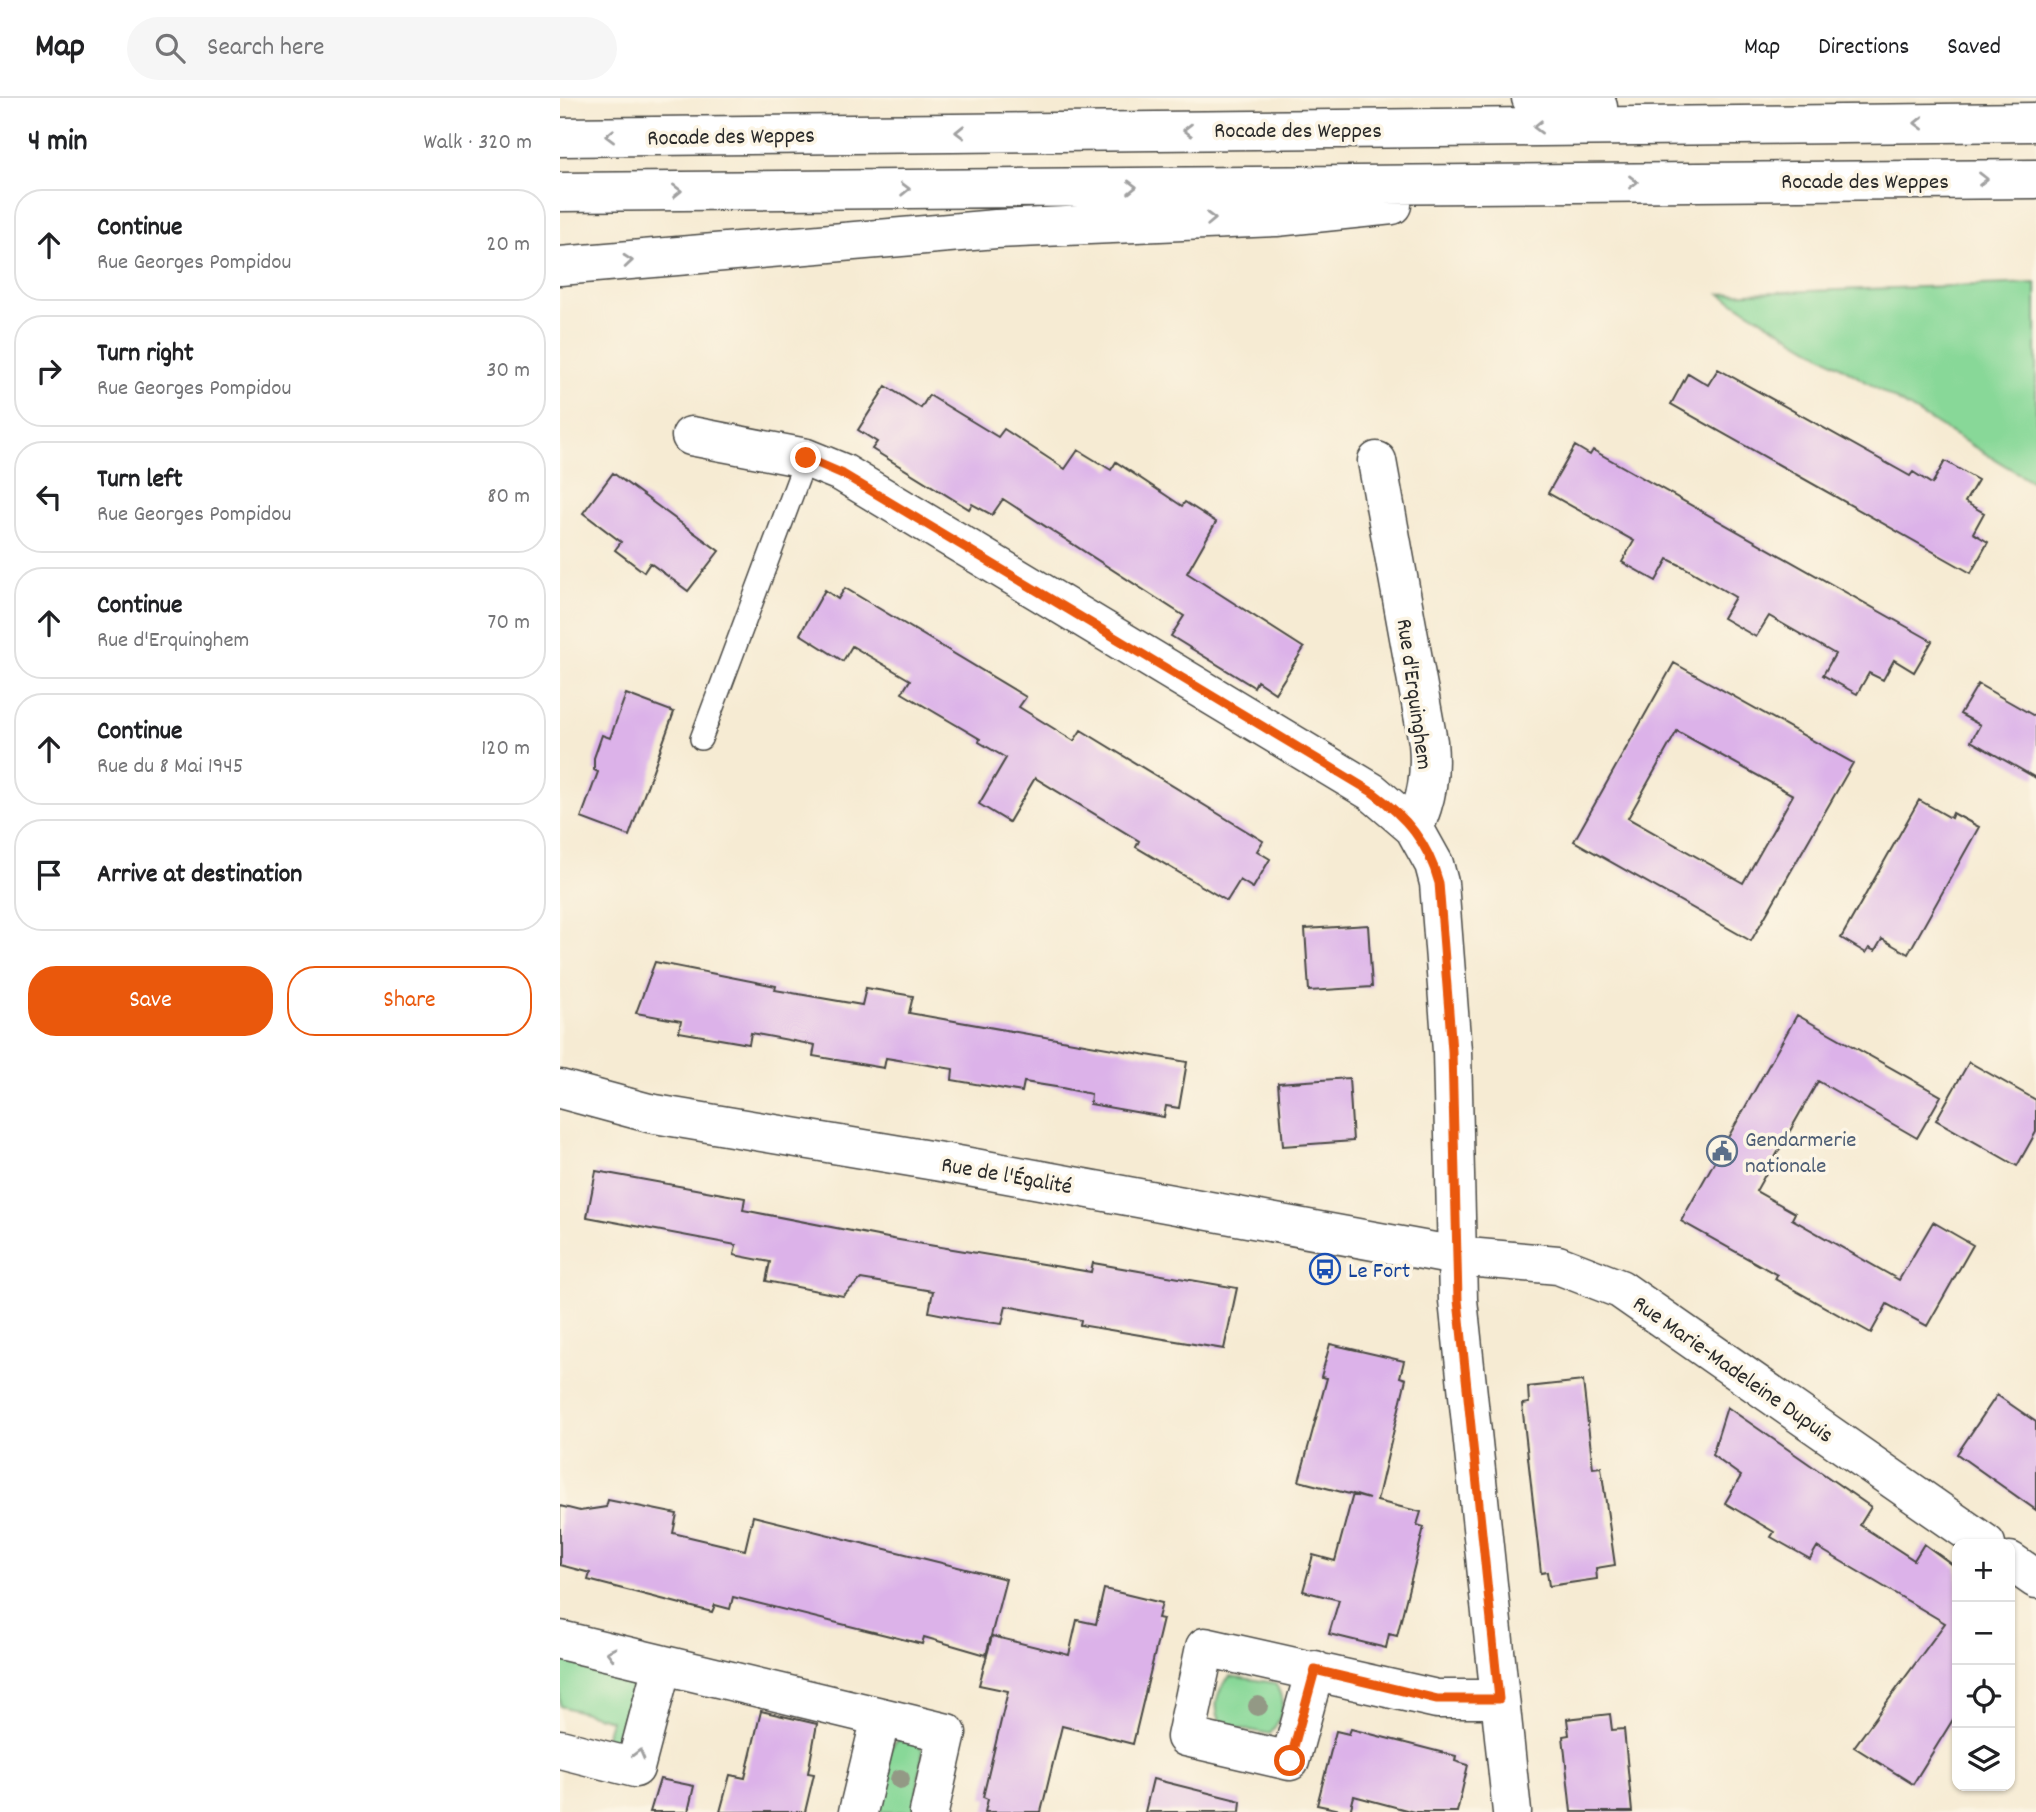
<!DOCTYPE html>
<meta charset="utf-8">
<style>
:root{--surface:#fff;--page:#f6f6f6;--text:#202124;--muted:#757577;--line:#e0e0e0;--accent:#ea580c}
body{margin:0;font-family:Dekko,sans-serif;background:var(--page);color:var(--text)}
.controls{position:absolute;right:21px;bottom:21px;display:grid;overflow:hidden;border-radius:14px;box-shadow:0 2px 5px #0004}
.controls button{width:63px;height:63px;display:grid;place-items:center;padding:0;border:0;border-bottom:2px solid var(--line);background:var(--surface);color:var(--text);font:35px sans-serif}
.stop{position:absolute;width:21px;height:21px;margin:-16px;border:5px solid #ea580c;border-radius:50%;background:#fff}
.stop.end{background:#ea580c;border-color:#fff;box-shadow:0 2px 7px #0008}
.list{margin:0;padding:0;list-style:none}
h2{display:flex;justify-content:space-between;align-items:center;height:91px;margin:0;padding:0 28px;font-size:30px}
h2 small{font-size:23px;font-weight:400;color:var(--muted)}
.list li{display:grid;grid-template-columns:46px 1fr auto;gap:21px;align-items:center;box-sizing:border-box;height:112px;margin:0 14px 14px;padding:0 14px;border:2px solid var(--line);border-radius:28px}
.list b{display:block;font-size:26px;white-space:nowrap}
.list p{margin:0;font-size:23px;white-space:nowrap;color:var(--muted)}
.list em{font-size:23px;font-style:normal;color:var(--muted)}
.actions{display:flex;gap:14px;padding:21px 28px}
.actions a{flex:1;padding:16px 0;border:2px solid var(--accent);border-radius:28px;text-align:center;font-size:24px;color:var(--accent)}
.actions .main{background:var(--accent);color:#fff}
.icon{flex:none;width:38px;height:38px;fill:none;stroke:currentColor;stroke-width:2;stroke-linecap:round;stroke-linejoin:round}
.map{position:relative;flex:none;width:1476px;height:1714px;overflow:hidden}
header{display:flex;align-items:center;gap:42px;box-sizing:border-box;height:98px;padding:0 35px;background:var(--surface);border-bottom:2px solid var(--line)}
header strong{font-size:33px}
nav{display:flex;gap:38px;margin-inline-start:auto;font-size:24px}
.search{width:490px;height:63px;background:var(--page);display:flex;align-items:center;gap:18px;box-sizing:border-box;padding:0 24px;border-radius:38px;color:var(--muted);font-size:26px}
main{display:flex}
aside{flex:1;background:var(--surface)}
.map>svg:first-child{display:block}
.green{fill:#88d898;stroke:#5a8262;stroke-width:2}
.building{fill:#dcb2e9;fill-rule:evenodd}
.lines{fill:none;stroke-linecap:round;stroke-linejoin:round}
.service-casing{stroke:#494844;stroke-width:24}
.minor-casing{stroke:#494844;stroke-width:41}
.trunk-casing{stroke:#494844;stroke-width:41}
.service{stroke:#fff;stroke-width:21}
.minor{stroke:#fff;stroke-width:38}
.trunk{stroke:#fff;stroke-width:38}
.tree{fill:#939985}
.oneway{stroke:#a0a0a0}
.route{stroke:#ea580c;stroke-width:9}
.labels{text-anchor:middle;stroke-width:7;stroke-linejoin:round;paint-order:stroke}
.street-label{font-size:23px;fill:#2b2b2b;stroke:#fcf5e5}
.service-label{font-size:23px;fill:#4e5e75;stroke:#fcf5e5;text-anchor:start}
.transit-label{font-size:23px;fill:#164399;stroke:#fcf5e5;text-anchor:start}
</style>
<header>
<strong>Map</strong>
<div class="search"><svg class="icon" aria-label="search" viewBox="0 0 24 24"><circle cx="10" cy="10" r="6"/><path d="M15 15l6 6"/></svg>Search here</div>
<nav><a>Map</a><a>Directions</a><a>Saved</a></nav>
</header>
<main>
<aside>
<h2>4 min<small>Walk · 320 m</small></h2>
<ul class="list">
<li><svg class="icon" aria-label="ahead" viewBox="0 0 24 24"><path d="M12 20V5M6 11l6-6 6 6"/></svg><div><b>Continue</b><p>Rue Georges Pompidou</p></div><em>20 m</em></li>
<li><svg class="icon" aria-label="right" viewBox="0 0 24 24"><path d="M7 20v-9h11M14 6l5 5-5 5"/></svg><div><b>Turn right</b><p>Rue Georges Pompidou</p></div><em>30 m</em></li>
<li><svg class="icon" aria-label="left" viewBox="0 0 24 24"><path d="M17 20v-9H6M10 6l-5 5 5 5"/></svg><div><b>Turn left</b><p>Rue Georges Pompidou</p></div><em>80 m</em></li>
<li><svg class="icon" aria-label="ahead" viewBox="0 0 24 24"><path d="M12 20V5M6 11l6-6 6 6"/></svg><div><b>Continue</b><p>Rue d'Erquinghem</p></div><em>70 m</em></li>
<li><svg class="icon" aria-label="ahead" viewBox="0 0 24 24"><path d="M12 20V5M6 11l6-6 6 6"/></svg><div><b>Continue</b><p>Rue du 8 Mai 1945</p></div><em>120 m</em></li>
<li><svg class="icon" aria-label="arrive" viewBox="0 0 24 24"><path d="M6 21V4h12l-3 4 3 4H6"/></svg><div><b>Arrive at destination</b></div></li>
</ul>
<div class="actions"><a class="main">Save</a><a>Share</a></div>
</aside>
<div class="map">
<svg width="1476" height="1714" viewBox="0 0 1476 1714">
<rect width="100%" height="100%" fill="#fcf5e5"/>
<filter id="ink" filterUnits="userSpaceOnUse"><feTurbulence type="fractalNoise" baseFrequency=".0143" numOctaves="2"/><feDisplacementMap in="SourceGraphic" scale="14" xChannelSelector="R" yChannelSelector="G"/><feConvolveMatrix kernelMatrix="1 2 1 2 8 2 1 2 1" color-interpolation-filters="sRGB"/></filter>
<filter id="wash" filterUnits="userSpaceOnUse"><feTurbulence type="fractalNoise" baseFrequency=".00686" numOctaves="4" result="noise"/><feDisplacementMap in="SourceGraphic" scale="28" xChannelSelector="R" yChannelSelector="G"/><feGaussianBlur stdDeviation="1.57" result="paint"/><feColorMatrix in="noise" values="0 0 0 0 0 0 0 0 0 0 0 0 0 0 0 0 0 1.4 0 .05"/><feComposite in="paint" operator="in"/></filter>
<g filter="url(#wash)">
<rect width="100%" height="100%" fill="#f6ebd3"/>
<!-- green -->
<path class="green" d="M1476 185V386L1160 196Z
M0 1555 69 1577 78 1592 70 1633 61 1641 44 1646 51 1622 0 1608Z
M670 1578 715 1585C727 1605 723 1619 710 1636L662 1627C652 1608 656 1594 670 1578Z
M346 1640 357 1644 363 1653 354 1714H315L330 1651 336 1643Z"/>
<g id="blocks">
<!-- building -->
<path class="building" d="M1158 271 1350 378 1353 374 1372 386 1385 363 1418 382 1405 404 1424 415 1413 435 1428 444 1411 475 1111 306 1128 275 1148 287Z
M326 288 361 310 369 297 438 339 444 331 505 371 518 352 551 372 556 364 622 408 625 404 656 424 627 475 744 550 715 595 697 583 694 589 611 538 624 518 443 401 432 417 412 406 409 411 312 351 317 344 298 332Z
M1015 348 1030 357 1033 352 1372 543 1354 574 1334 562 1323 582 1309 575 1297 596 1263 577 1275 556 1209 518 1196 539 1163 520 1175 499 1122 468 1108 461 1096 483 1062 464 1074 443 988 395Z
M53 375 159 453 128 493 90 465 84 474 55 452 61 444 23 415Z
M285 490 466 599 459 609 514 643 521 632 703 743 697 753 710 761 693 790 680 782 667 803 576 749 579 743 475 680 449 724 419 706 446 660 419 644 420 641 342 595 350 582 292 548 283 563 240 536 265 492 278 501Z
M1114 565 1293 665 1191 843 1014 743ZM1117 633 1233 697 1183 785 1068 720Z
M1418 586 1476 619V680L1411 643 1420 627 1400 616Z
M66 596 114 614 69 738 21 720 38 674 34 672V660L42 637 50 640Z
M1359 702 1391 720 1393 715 1419 729 1348 856 1322 841 1315 853 1309 850 1306 855 1281 840Z
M808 827 812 889 749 893 745 831Z
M95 864 216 888 215 892 302 907 306 890 353 898 349 915 627 964 619 1010 606 1008 604 1019 530 1006 531 996 502 990 464 984 462 994 392 982 393 971 326 960 324 970 253 958 255 947 191 935 189 946 119 934 121 923 76 915Z
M1237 917 1381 998 1357 1040 1258 983 1196 1093 1235 1115 1232 1121 1339 1182 1373 1124 1413 1147 1367 1228 1327 1206 1311 1235 1215 1181 1217 1177 1121 1123Z
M1409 964 1476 1002V1034L1457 1068 1376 1022Z
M789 980 793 1043 723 1048 718 985Z
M36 1073 185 1100 183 1112 333 1141 531 1174 533 1165 677 1190 664 1251 520 1227 521 1222 446 1208 442 1226 405 1221 369 1214 373 1193 301 1181 283 1198 206 1183 210 1164 174 1157 176 1147 27 1119Z
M770 1246 844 1263 840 1279 846 1281 817 1403 861 1414 857 1427 864 1429 837 1538 829 1536 826 1550 769 1536 779 1502 743 1493 753 1457 775 1463 793 1396 809 1401 739 1383 767 1280 761 1279Z
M1023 1283 1033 1370 1041 1369 1055 1467 1036 1470 1037 1481 989 1488 987 1474 981 1475 962 1306 969 1305 968 1289Z
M1437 1297 1476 1324V1412L1397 1356Z
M1167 1309 1311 1409 1300 1427 1354 1462 1364 1446 1397 1470V1615L1353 1686 1294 1649 1385 1525 1257 1449 1250 1461 1211 1439 1214 1434 1165 1405 1181 1378 1152 1357Z
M48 1402 117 1416 113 1435 185 1452 193 1418 446 1481 426 1557 364 1539 362 1546 173 1499 170 1511 155 1507 152 1514 28 1482 30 1475 0 1467V1408L20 1413 46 1409Z
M544 1491 602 1505 598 1520 603 1521 573 1646 502 1628 481 1714H425L428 1701 423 1699 448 1593 419 1587 432 1538 509 1557 517 1522 536 1526Z
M201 1613 257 1626 248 1675 254 1676 245 1714H160L170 1677 185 1680Z
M1050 1616 1052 1632 1064 1631 1072 1714H1011L1003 1638 1009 1637 1007 1621Z
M791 1631 896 1658 895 1663 908 1667 897 1714H854L794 1698 790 1714 757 1707 776 1633 789 1636Z
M100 1681 134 1688 128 1714H90Z
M593 1681 681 1703 680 1714H585Z"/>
</g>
</g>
<g filter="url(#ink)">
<use href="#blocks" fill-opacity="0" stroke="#494844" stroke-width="2"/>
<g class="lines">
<!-- service casing -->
<g class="service-casing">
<path id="service" d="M141 641 246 360"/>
</g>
<!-- minor casing -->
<g class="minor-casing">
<path id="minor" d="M131 338 246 360 283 375 812 694 854 730 874 766 879 785 892 953 898 1202 952 1714
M817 363 868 644C871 676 867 701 854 730
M0 991 89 1015 387 1065 896 1158 998 1167 1060 1191 1426 1446
M1450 1463 1476 1481
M0 1542 321 1619 298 1714
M755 1572 730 1663 626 1639 645 1549 877 1601H939
M321 1619 387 1635 369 1714
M0 1651 75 1670 102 1568"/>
</g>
<!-- trunk casing -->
<g class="trunk-casing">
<path id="trunk" d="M971 0 1038 9
M0 39 1476 24
M0 94 1476 81
M0 168 436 131 716 119 832 107"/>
</g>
<!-- service -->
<use href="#service" class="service"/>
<!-- minor -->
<use href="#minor" class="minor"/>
<!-- trunk -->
<use href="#trunk" class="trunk"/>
</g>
<!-- trees -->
<g class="tree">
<circle cx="698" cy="1608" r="10"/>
<circle cx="340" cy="1681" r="10"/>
</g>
<!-- one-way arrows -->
<defs><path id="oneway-chevron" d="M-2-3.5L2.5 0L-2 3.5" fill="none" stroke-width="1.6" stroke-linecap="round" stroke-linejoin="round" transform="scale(1.75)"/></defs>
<g class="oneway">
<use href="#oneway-chevron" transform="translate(1359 25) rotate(179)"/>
<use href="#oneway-chevron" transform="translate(978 29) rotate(179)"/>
<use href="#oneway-chevron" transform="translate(628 32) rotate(180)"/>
<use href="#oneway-chevron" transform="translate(400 34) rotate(179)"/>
<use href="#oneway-chevron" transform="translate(50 38) rotate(179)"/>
<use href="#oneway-chevron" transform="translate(1423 81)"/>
<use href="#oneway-chevron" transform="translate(1073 84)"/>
<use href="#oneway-chevron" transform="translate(572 89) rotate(-1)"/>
<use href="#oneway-chevron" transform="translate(345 91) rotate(-1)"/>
<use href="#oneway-chevron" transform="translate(117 93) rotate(-1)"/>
<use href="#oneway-chevron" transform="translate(651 121) rotate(-2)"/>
<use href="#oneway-chevron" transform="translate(68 163) rotate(-5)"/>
<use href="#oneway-chevron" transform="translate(51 1555) rotate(-166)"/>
<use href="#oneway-chevron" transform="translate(79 1656) rotate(-75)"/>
</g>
</g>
<g class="lines" filter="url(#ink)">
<!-- route -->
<path class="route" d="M246 360 283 376 812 694C846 719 868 744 879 785L892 953 898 1202 939 1601H877L755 1572 730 1663"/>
</g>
<!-- icons -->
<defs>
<g id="civic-ring" transform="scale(1.575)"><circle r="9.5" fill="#fcf5e5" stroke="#5c6f8a" stroke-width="1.5"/><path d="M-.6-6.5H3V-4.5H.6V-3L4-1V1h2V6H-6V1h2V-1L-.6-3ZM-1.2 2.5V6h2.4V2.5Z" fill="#5c6f8a"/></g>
<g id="bus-ring" transform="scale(1.575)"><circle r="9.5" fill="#fcf5e5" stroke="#1a4fb4" stroke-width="1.5"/><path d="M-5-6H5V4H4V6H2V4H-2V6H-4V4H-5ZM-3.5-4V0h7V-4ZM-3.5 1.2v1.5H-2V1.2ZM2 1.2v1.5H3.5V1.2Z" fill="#1a4fb4"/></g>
</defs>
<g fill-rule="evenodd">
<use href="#civic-ring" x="1162" y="1053"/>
<use href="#bus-ring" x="765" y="1171"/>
</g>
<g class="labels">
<!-- street labels -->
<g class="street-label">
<text x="738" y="39">Rocade des Weppes</text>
<text transform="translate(171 37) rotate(-1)" y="8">Rocade des Weppes</text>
<text x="1305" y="90">Rocade des Weppes</text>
<text transform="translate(856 596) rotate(82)" y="8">Rue d'Erquinghem</text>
<text transform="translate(447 1076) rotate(10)" y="8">Rue de l'Égalité</text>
<text transform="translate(1174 1270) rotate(35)" y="8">Rue Marie-Madeleine Dupuis</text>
</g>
<!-- service labels -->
<g class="service-label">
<text x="1185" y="1048">Gendarmerie<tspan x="1185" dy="26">nationale</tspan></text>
</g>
<!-- transit labels -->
<g class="transit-label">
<text x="788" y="1179">Le Fort</text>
</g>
</g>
</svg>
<div class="controls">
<button>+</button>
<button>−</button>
<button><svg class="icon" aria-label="locate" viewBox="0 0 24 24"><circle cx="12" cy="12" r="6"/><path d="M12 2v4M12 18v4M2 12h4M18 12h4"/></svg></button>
<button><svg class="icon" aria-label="layers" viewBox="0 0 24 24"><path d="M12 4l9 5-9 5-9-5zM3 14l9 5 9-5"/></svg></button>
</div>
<div class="stop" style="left:730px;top:1663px"></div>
<div class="stop end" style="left:246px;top:360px"></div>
</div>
</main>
